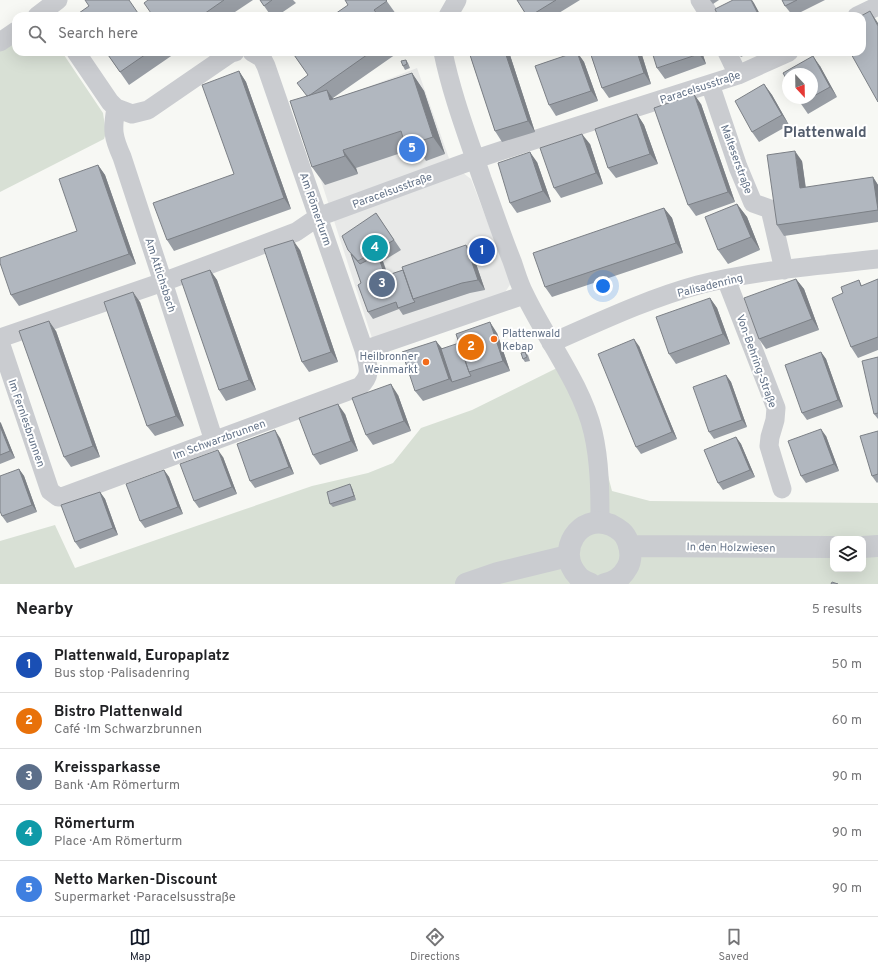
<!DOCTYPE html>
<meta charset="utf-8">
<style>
:root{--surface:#fff;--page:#f6f6f6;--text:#202124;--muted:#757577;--line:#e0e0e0;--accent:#111827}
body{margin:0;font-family:Overpass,sans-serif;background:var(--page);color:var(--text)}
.controls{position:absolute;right:12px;bottom:12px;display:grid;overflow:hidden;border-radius:8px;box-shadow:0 4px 16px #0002}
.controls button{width:36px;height:36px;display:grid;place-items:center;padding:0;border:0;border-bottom:1px solid var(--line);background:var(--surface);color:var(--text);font:20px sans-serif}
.compass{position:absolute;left:782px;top:68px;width:36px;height:36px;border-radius:50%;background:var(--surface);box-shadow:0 4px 16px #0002;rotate:158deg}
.you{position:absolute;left:603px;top:286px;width:14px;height:14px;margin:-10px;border:3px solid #fff;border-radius:50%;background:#1a73e8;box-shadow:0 0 0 6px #1a73e833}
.badge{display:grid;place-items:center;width:26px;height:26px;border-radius:50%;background:var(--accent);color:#fff;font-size:13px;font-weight:700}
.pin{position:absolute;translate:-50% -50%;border:2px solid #fff;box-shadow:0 1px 4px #0006}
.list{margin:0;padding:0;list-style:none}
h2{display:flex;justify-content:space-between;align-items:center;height:52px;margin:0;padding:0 16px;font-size:17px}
h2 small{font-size:13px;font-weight:400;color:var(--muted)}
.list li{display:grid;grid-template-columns:26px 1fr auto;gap:12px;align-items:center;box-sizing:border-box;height:56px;padding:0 16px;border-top:1px solid var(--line)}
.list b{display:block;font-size:15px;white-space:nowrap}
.list p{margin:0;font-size:13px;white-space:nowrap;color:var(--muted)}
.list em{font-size:13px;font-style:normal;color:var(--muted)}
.icon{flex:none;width:22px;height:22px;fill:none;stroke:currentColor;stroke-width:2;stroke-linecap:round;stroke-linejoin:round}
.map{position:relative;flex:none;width:878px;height:584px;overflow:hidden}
.search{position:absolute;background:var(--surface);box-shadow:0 4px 16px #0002;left:12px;right:12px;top:12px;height:44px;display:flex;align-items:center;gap:10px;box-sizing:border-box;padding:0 14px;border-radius:12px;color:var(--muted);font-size:15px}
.sheet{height:332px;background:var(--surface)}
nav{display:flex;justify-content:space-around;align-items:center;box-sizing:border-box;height:56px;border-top:1px solid var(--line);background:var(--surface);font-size:11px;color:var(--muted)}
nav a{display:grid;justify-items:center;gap:2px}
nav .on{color:var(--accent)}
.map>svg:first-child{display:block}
.built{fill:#e8e9e8}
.green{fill:#d8e0d5;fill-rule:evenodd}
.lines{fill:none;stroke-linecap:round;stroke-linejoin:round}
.minor{stroke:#caccd0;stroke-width:19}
.tertiary{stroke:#caccd0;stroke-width:22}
.wall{fill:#989da4}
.shaded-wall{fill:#7c8086}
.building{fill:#b1b7bf;stroke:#7c8086}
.poi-dot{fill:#f26b1a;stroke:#fff;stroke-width:1.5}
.labels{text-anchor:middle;stroke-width:4;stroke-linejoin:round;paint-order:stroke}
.street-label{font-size:11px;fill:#647388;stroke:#fff}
.poi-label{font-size:11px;fill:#647388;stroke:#fff;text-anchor:start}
.district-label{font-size:15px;font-weight:bold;fill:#535d6d;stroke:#fff}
</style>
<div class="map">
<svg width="878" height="584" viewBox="0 0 878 584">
<rect width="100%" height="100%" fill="#f7f8f4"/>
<!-- built -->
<path class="built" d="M417 68 451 164 471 179 511 283 504 294 372 338 301 119 347 95Z"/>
<!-- green -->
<path class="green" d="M16 39V52H62L103 113 106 133 104 139 0 192V50Z
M563 365 607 472 612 491 650 501 878 503V584H0V541L55 525 75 568 312 486 368 473 393 463 421 428 472 410ZM833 539H863V569H833Z"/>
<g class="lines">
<!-- minor -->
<path class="minor" d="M700 0 710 16
M37 16 58 0
M448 16 457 0
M857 16 878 6
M0 42 16 31
M76 52 110 102 116 108 132 114 148 110 231 53 235 52
M443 52C452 96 468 137 482 179 492 206 501 234 512 261 516 272 519 284 525 295 546 339 582 385 593 432 600 462 600 493 600 522
M727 52 738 75
M710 84 738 167 753 203 770 209 784 270
M116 108C112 130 113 137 122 157L163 282 214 441
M726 279 776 408 775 420 770 437 769 446 782 489
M0 338 163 282 296 232 318 217 476 159 540 138 738 75 789 52
M0 342 50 491 58 497H62L359 387C373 375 368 366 364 350L266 66 262 58 252 52
M551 343C599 322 647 299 698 285 756 270 818 266 878 259
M364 350 524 295"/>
<!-- tertiary -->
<path class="tertiary" d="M629 546 833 547
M863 547 878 546
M466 584 498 573 568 556
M591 584C587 582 581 580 578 576 555 552 579 512 611 525 619 529 625 533 628 542 631 551 632 560 627 568 622 577 615 582 605 584"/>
</g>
<!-- wall -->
<path class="wall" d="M148 0H253L229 16H153Z
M260 0H293L296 3 277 16H271Z
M386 0 396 14 393 16H332Z
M517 0H580L554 16H527Z
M710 0H719L713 4Z
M782 0H825L793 16 785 6Z
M106 52H177L129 85Z
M292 52H399L333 98V99L412 73 424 91 445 154 426 161 423 156 416 158 410 150 356 168 358 174 325 185 312 167 307 96 308 75Z
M469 52H509L535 132 502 142 495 131Z
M577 52 584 62 598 101 556 116 549 105Z
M590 52H641L651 84 609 98 602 88Z
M702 52 706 64 665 79 657 68Z
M737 52H751L741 57Z
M406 60 408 63 410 68 405 70 403 66Z
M820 66 837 97 808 114 797 98H812V74Z
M239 71 246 82 291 209 174 251 167 240 234 174Z
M764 84 772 95 789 125 759 142 752 132Z
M701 104 735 202 696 216 688 205Z
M637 114 644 125 658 164 616 178 608 168Z
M590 144 603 184 561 198 554 188Z
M802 161 806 188 873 177 878 185V222L784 236 777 225Z
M537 162 551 202 517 213 510 203Z
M98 165 105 175 136 264 19 306 11 295 77 231Z
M737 204 747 217 760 250 728 264 718 250Z
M664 208 672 218 683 253 552 297 545 287Z
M376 213 401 250 383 261 388 275 403 270 466 245 473 255 485 290 470 293 403 315 399 309 373 319 368 312 361 283 351 254 348 250Z
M300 250 338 362 309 372 302 362Z
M210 270 217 280 256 390 226 401 219 390Z
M796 279 804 289 819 330 766 349 759 339Z
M878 279V350L858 358 851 347 843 293 859 280 862 286Z
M710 298 717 308 730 344 676 364 669 354Z
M140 302 184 426 155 436 147 426Z
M56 331 100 457 71 467 64 457Z
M497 333 510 371 423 401 415 391 436 341 442 349Z
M639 346 677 439 641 454 636 447Z
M525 352 528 355 530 361 525 362 523 359Z
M821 352 826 359 843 407 807 420 802 413Z
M878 357V419L874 414Z
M726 375 731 382 747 427 714 439 709 432Z
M398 395 411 431 373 445 366 435Z
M345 414 358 451 320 465 313 455Z
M0 422 15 458 0 464Z
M878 431V482L877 483 872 476Z
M826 436 839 471 806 483 801 476Z
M736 437 741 444 755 477 723 490 718 483Z
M280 438 294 474 255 488 250 481Z
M223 457 237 494 199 508 194 501Z
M19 469 24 476 37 512 7 523 2 516Z
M164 470 169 477 183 514 145 528 140 521Z
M352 488 356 500 333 507 330 504Z
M100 492 105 499 118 535 80 549 75 542Z"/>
<!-- shaded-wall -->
<path class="shaded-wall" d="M751 0H752L754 3 761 16H759Z
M870 11 878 23V26Z
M505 52H509L535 132 528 121Z
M577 52 584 62 598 101 591 91Z
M637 52H641L651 84 644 73Z
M699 52H702L706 64 699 54Z
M813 56 820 66 837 97 830 87Z
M239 71 246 82 291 209 284 198Z
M412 73 424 91 445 154 433 137Z
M764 84 772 95 789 125 782 115Z
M327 90 339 107 330 100Z
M694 94 701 104 735 202 728 192Z
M637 114 644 125 658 164 650 154Z
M582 134 590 144 603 184 596 173Z
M343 150 356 168 358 174 345 156Z
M795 151 802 161 807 199 800 188Z
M530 152 537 162 551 202 543 191Z
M98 165 105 175 136 264 129 254Z
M873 177 878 185V211V210Z
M737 204 747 217 760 250 751 237Z
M664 208 672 218 683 253 676 243Z
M293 240 300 250 338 362 331 352Z
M466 245 473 255 485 290 478 280Z
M378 255 383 262 390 283 385 276Z
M210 270 217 280 256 390 249 380Z
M796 279 804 289 819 330 812 319Z
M133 292 140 302 184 426 176 416Z
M710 298 717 308 730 344 723 334Z
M49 321 56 331 100 457 93 446Z
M490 322 497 333 510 371 503 361Z
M634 339 639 346 677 439 672 432Z
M436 341 444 351 452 382 449 379Z
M821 352 826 359 843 407 838 400Z
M726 375 731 382 747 427 742 420Z
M391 384 398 395 411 431 404 421Z
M338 404 345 414 358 451 351 441Z
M0 422 1 423 15 458 10 451 0 426Z
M821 429 826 436 839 471 834 464Z
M275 430 280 438 294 474 289 467Z
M736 437 741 444 755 477 750 470Z
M218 450 223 457 237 494 232 487Z
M19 469 24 476 37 512 32 505Z
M164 470 169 477 183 514 178 507Z
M350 484 352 488 356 500 354 496Z
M100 492 105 499 118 535 113 528Z"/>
<!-- building -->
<path class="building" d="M85 0H129L140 16H81L79 13 89 6Z
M148 0H224L201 16H153L144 3Z
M260 0H272L264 6Z
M345 0H386L387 1 374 10 379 16H332L348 5Z
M517 0H556L530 16H527Z
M733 0H751L759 16H718L715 9Z
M782 0H797L785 6Z
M870 11 878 26V102L850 52H862V16H861Z
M106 52H149L120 72Z
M292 52H371L310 95 307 96 297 83 308 75Z
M469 52H505L528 121 495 131Z
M576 52H577L591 91 549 105 535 66Z
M590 52H637L644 73 602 88Z
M652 52H699V54L657 68Z
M813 56 830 87 812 97V74H788V82L783 73Z
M406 60 407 64 403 66 401 61Z
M239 71 284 198 167 240 153 203 234 174 202 85Z
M412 73 433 137 414 143 412 138 404 141 401 131 343 150 345 156 312 167 290 101 327 90 330 100Z
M764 84 782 115 752 132 735 101Z
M694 94 728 192 688 205 654 108Z
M797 98H810L800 103Z
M637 114 650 154 608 168 595 129Z
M582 134 596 173 554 188 540 148Z
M795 151 800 188 873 177 878 210 777 225 767 155Z
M530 152 543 191 510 203 498 163Z
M98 165 129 254 11 295 0 263V258L77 231 59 179Z
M737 204 751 237 718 250 705 217Z
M664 208 676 243 545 287 533 253Z
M376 213 394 240 358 261 348 250 342 236Z
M293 240 331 352 302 362 264 249Z
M466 245 478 280 462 283 413 299 402 267Z
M351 254 360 264 378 255 385 276 403 270 413 299 415 302 398 308 396 302 368 312 358 285 361 283Z
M210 270 249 380 219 390 181 280Z
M796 279 812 319 759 339 744 298Z
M878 279V337L851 347 832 298 843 293 841 287 859 280 861 286Z
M133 292 176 416 147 426 104 302Z
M710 298 723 334 669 354 656 317Z
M49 321 93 446 64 457 19 331Z
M490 322 503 361 469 372 456 334Z
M634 339 672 432 636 447 598 354Z
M436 341 449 379 415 391 402 352Z
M459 343 469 372 471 376 452 382 441 349Z
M525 352 527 357 523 359 521 353Z
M821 352 838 400 802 413 785 365Z
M878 357V413L874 414 862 361Z
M726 375 742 420 709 432 693 387Z
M391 384 404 421 366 435 352 398Z
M338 404 351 441 313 455 299 418Z
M0 426 10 451 0 455Z
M821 429 834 464 801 476 788 441Z
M275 430 289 467 250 481 237 444Z
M878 431V474L872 476 860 436Z
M736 437 750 470 718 483 704 450Z
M218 450 232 487 194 501 180 464Z
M19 469 32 505 2 516 0 511V476Z
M164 470 178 507 140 521 126 484Z
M350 484 354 496 330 504 327 492Z
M100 492 113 528 75 542 61 505Z
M832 582 838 584H831Z"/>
<!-- markers -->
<g class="poi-dot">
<circle cx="494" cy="339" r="4"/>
<circle cx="426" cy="362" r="4"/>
</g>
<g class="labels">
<!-- street labels -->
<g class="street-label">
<text transform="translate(700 87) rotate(-18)" y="4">Paracelsusstraße</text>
<text transform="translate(737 159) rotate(70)" y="4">Malteserstraße</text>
<text transform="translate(392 190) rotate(-20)" y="4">Paracelsusstraße</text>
<text transform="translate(316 209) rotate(71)" y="4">Am Römerturm</text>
<text transform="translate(161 275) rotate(72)" y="4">Am Attichsbach</text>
<text transform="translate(710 285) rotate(-14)" y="4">Palisadenring</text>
<text transform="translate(757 361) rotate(70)" y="4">Von-Behring-Straße</text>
<text transform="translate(27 423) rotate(71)" y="4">Im Fernlesbrunnen</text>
<text transform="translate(219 439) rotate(-20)" y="4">Im Schwarzbrunnen</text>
<text transform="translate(731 547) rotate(1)" y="4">In den Holzwiesen</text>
</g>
<!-- poi labels -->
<g class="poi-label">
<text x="502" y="337">Plattenwald<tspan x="502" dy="13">Kebap</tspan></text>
<text x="418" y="360" text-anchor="end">Heilbronner<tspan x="418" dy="13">Weinmarkt</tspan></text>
</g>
<!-- district labels -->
<g class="district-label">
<text x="825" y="137">Plattenwald</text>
</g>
</g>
</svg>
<div class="controls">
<button><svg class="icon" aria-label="layers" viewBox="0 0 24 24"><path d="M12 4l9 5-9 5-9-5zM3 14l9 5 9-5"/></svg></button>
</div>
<svg class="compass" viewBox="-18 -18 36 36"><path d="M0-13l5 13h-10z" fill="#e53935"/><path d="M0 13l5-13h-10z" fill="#757577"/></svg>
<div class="you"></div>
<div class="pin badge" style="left:482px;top:251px;background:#1a4fb4">1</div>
<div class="pin badge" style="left:471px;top:347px;background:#e8710a">2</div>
<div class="pin badge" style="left:382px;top:284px;background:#5c6f8a">3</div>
<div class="pin badge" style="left:375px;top:248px;background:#0f9aa8">4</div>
<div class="pin badge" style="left:412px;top:149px;background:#3f7fe0">5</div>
<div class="search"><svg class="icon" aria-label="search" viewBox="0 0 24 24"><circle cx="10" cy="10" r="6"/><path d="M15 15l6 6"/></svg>Search here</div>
</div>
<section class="sheet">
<h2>Nearby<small>5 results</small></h2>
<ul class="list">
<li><span class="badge" style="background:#1a4fb4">1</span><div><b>Plattenwald, Europaplatz</b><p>Bus stop · Palisadenring</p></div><em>50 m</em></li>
<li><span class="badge" style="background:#e8710a">2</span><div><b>Bistro Plattenwald</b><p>Café · Im Schwarzbrunnen</p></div><em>60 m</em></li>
<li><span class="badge" style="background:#5c6f8a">3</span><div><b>Kreissparkasse</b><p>Bank · Am Römerturm</p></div><em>90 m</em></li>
<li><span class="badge" style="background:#0f9aa8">4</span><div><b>Römerturm</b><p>Place · Am Römerturm</p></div><em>90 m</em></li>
<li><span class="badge" style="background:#3f7fe0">5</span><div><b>Netto Marken-Discount</b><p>Supermarket · Paracelsusstraße</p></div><em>90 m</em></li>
</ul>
</section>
<nav>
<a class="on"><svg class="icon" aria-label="map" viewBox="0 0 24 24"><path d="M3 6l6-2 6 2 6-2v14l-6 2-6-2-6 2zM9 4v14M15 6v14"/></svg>Map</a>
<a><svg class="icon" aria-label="directions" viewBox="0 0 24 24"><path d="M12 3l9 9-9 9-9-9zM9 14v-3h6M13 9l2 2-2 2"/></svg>Directions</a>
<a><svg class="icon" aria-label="saved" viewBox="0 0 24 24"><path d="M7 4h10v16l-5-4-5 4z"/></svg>Saved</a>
</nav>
